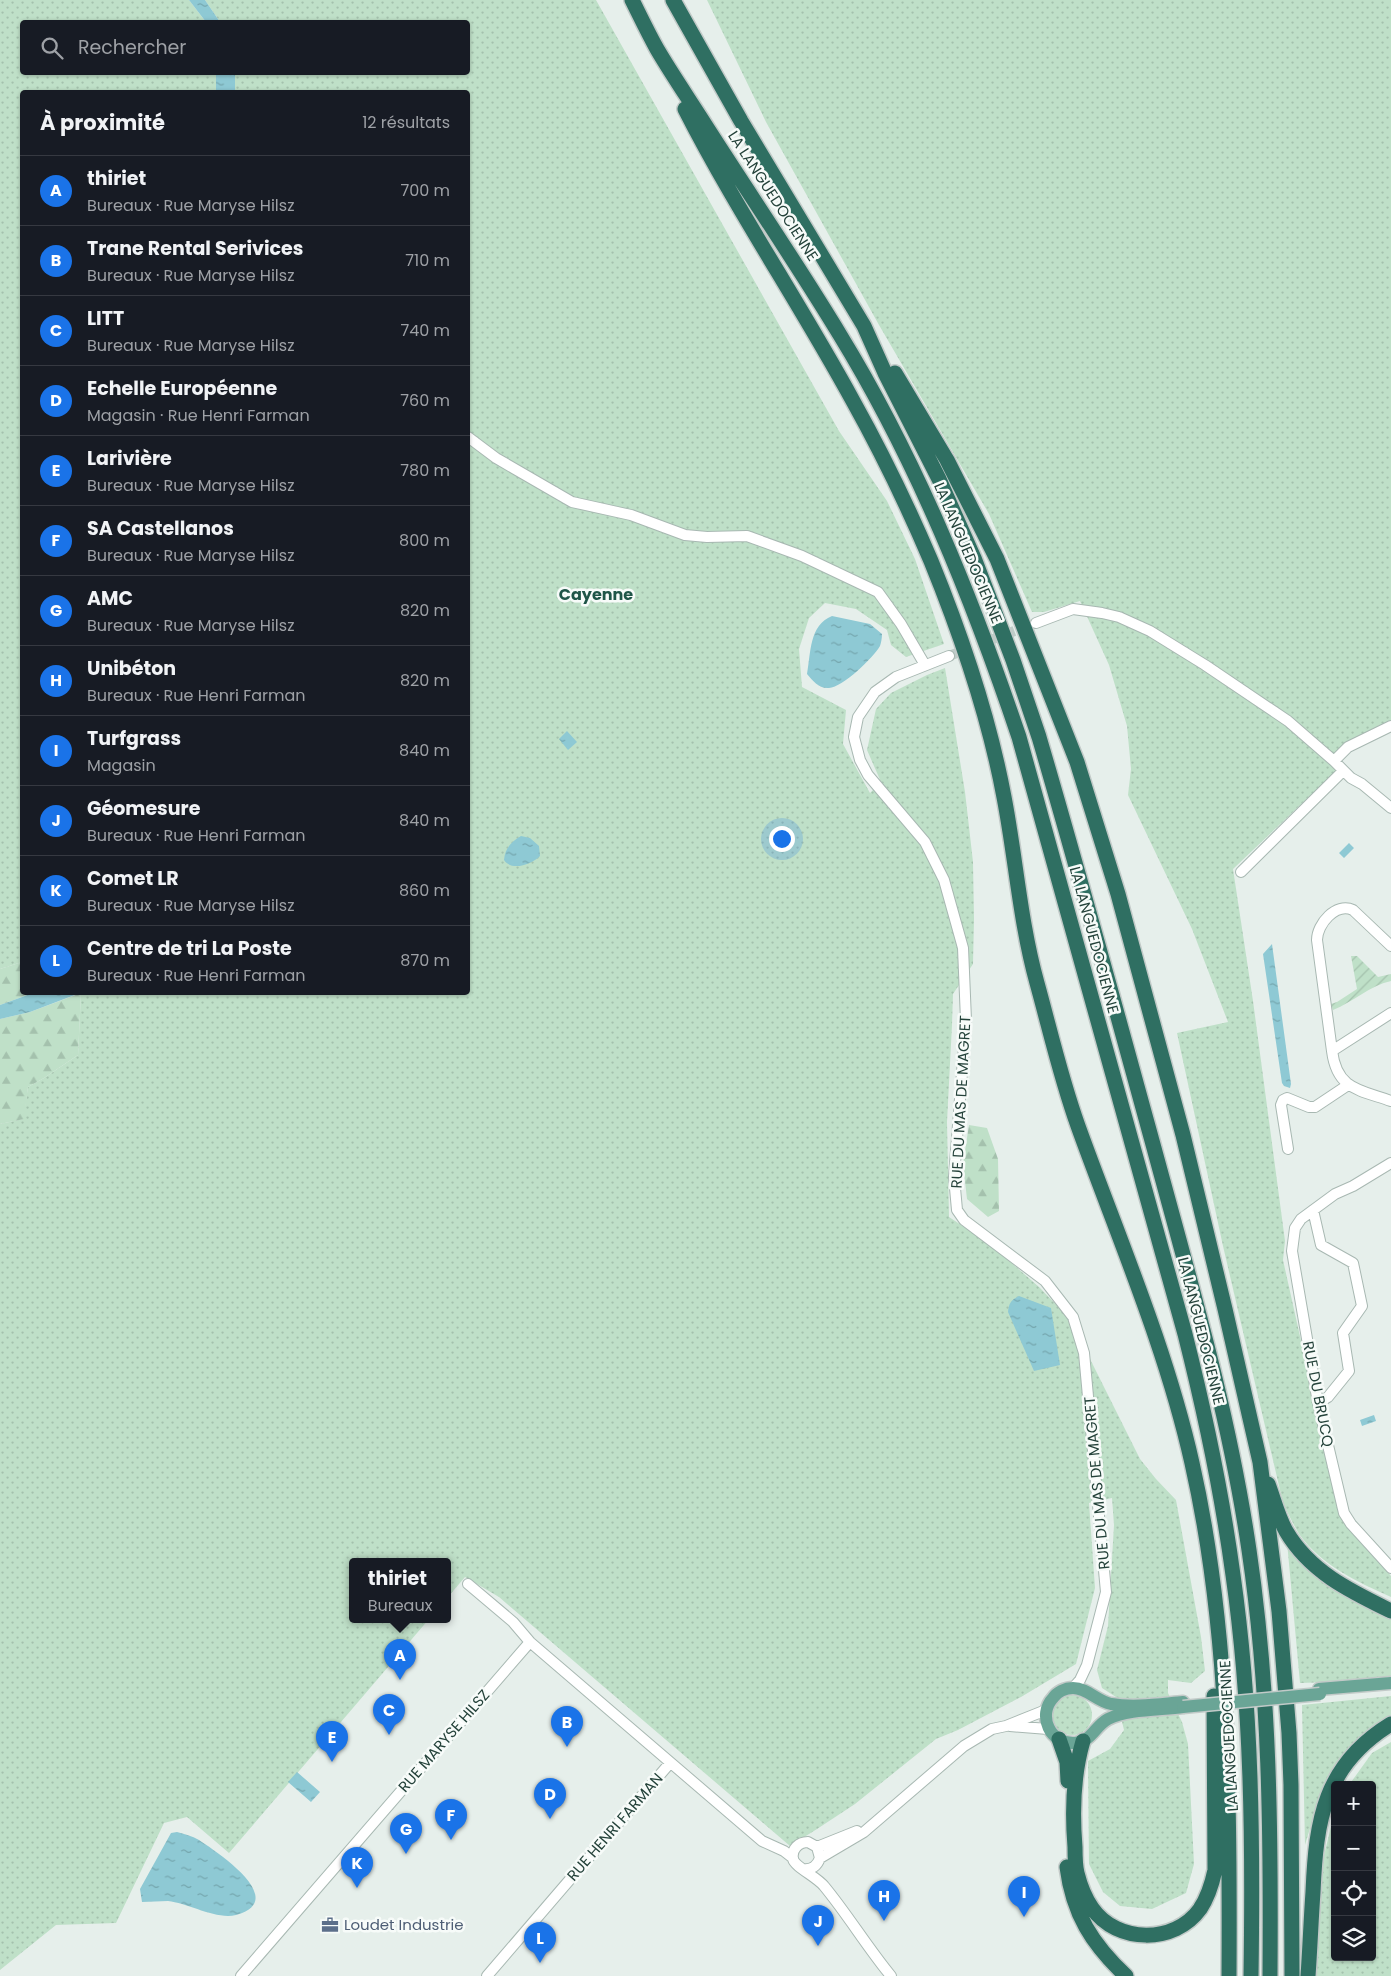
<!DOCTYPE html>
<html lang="fr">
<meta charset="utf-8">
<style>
:root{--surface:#171b24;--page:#242831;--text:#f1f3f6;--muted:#9ea1a6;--line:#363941;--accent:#1a73e8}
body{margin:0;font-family:Poppins,sans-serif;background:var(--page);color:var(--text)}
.controls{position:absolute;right:15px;bottom:15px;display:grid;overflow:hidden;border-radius:5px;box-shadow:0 1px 4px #0004}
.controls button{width:45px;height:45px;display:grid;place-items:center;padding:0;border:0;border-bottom:1px solid var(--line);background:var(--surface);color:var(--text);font:25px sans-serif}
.you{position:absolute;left:781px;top:838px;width:18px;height:18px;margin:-12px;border:4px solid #fff;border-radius:50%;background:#1a73e8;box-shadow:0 0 0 8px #1a73e833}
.badge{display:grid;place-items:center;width:32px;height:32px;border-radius:50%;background:var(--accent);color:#fff;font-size:16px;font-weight:700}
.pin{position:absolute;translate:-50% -41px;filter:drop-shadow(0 1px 2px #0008)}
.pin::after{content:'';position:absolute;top:26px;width:18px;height:15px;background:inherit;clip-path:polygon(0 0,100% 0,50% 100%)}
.popup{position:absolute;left:349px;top:1558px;width:102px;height:65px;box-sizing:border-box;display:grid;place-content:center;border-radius:5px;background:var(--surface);filter:drop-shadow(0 1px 4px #0005);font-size:16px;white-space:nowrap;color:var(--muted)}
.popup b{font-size:19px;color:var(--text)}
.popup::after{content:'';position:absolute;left:50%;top:100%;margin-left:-10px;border:10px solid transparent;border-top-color:var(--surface)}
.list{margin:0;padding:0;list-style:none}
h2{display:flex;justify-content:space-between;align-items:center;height:65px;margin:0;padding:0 20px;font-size:21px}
h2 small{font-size:16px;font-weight:400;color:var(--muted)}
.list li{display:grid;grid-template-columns:32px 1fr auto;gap:15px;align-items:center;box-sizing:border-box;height:70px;padding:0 20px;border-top:1px solid var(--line)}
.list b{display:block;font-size:19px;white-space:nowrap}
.list p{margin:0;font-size:16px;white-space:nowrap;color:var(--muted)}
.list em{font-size:16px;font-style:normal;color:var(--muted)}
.icon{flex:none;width:28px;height:28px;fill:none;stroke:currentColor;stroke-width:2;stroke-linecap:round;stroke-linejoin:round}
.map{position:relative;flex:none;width:1391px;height:1976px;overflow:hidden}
.search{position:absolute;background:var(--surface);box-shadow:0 1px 4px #0004;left:20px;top:20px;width:450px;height:55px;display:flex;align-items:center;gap:12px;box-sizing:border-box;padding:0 18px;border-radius:5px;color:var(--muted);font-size:19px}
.panel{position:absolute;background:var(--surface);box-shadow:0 1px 4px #0004;left:20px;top:90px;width:450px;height:905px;border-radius:5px}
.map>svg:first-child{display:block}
.grass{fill:url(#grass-dots)}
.forest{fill:url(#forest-firs)}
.garden{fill:url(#garden-furrows)}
.water{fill:url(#water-ripples)}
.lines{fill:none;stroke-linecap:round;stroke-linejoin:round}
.minor-tunnel{stroke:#bfccc8;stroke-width:10;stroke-dasharray:10 5;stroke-linecap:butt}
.minor-casing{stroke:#a8b8b2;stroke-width:12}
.major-casing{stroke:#c2cac8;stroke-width:15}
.highway-casing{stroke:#c2cac8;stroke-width:18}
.minor{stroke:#fff;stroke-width:10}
.major{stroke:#6aa596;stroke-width:12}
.highway{stroke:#2f6f62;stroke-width:15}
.major-bridge-casing{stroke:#c2cac8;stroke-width:15;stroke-linecap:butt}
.major-bridge{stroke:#6aa596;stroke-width:12}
.labels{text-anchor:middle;stroke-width:5;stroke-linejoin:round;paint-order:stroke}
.street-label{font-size:15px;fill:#24423a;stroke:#f7fbf9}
.service-label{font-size:15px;fill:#4e5e75;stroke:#f7fbf9;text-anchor:start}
.neighbourhood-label{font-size:16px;font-weight:bold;fill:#1f5548;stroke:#f7fbf9}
</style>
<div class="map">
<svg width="1391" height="1976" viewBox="0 0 1391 1976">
<defs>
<pattern id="grass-dots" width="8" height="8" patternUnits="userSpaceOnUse" patternTransform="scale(1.25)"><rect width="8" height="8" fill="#bfe0c8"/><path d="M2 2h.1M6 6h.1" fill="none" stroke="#a4c1ad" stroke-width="1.8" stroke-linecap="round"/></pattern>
<pattern id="forest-firs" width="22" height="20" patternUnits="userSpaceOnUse" patternTransform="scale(1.25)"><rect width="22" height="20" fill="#bfe0c8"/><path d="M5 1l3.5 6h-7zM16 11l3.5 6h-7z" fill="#a4c1ad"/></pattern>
<pattern id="garden-furrows" width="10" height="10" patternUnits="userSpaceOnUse" patternTransform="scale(1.25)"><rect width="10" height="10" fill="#bfe0c8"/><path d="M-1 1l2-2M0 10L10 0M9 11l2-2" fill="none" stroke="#a4c1ad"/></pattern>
<pattern id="water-ripples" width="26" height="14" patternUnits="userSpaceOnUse" patternTransform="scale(1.25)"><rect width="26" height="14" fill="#8ec9d4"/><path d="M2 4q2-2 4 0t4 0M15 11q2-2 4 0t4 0" fill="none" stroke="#74a5ad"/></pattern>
</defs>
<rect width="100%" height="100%" fill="#e6efeb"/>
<!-- grass -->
<path class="grass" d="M0 0H189L206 22H22V72L216 73V92H22V962L0 969Z
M205 0H596L839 431 887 501 915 559 944 644 906 657 891 645 887 630 856 609 825 603 809 618 799 649 802 687 846 710 843 744 870 793 881 782 867 750 876 709 891 693 927 675 945 668 965 792 973 862 974 919 973 964 953 994 952 1025 947 1122 949 1217 996 1248 999 1252 1039 1287 1070 1319 1140 1459 1156 1479 1176 1500 1201 1637 1205 1671 1191 1683 1168 1680V1693L1182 1722 1188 1744 1194 1864 1186 1893 1152 1909 1120 1906 1103 1892 1089 1864 1088 1761 1110 1749 1124 1730 1116 1697 1102 1688 1097 1670 1108 1626 1114 1525 1112 1498 1089 1503 1095 1588 1076 1664 1021 1697 958 1730 936 1739 855 1804 817 1829 790 1846 499 1597 465 1577 448 1597V1561H352V1619H429L229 1853 187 1817 164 1823 116 1923 56 1925 0 1970V1124L23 1119 28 1087 44 1078 78 1055 81 993 468 992V92H235V73L468 72V22H220Z
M707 0H1391V724L1342 748 1336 771 1233 869 1253 1001 1285 1241 1283 1260 1332 1480 1343 1519 1391 1576V1597C1356 1581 1322 1566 1299 1534 1293 1524 1288 1513 1283 1503L1223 1246 1177 1033 1228 1022 1192 929 1128 795 1131 769 1127 726 1109 665 1080 601 1044 612H1032L989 514 879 325 766 122Z
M1287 1542 1391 1615V1680L1300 1683Z
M1052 1715a20 20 0 1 1 40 0a20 20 0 1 1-40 0Z
M1391 1696V1715C1337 1747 1322 1788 1305 1845L1302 1705Z
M1391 1742V1976H1311L1317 1883 1335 1811V1957H1372V1785H1349L1372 1753Z"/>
<!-- forest -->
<path class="forest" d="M22 962V992L33 993 0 1005V969Z
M81 993 78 1055 44 1078 28 1087 24 1119 0 1124V1019L30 1012Z
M969 1125 987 1128 998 1159 999 1211 988 1217 967 1199 963 1164Z"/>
<!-- garden -->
<path class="garden" d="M1351 956H1357L1378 977 1391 974V981C1369 986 1353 1002 1333 1010L1331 1004 1337 1002 1357 989Z"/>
<!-- water -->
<path class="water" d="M189 0H205L220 22H206Z
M216 73H235V92H216Z
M832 616 870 624 882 634C882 638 881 643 880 646 873 658 843 687 829 688 819 689 813 681 807 674 811 653 809 625 832 616Z
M567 731 577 742 568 750 559 739Z
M521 836 530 838 539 846 540 856C532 864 512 872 504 860 505 848 511 842 521 836Z
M1349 843 1354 848 1344 858 1339 853Z
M1272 944 1291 1084 1290 1088 1284 1086 1282 1083 1263 954Z
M33 993V992L80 993 30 1012 0 1019V1005Z
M1019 1296 1051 1308 1060 1365 1034 1371 1008 1312C1009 1303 1011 1300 1019 1296Z
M1374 1415 1376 1421 1362 1426 1360 1420Z
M297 1772 320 1792 311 1802 288 1782Z
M177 1832C184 1834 192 1836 199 1840 217 1852 290 1900 236 1915 216 1920 188 1903 168 1901 160 1901 150 1902 142 1902L140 1889 171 1833Z"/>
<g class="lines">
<!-- minor-tunnel -->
<path class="minor-tunnel" d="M949 656 1030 625"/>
<!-- minor casing -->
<g class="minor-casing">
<path id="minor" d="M468 437 496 458 572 502 631 515 685 535 707 537 747 536 802 556 878 592 901 624 925 665
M1036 623 1073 609 1102 613 1119 617 1150 631 1205 665 1288 721 1334 761 1351 778 1362 784 1391 808
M949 656 896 677 875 692 858 717 854 737 860 760 868 775 925 842 944 880 963 948 966 1020 954 1177 957 1210 964 1220 1045 1281 1073 1317 1084 1353 1106 1592 1087 1665 1080 1680 1073 1688
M1334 761 1348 747 1391 726
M1241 872 1343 771
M1391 1013 1332 1051C1337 1090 1360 1090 1391 1101
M1332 1051 1317 940C1317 924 1336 902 1353 910L1391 946
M1288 1149 1281 1105 1283 1100 1287 1098 1309 1107H1315L1348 1085
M1391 1163 1353 1186 1335 1194 1301 1219 1295 1228 1292 1251 1318 1403 1344 1513 1351 1524 1391 1568
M1313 1210 1321 1245 1353 1263 1362 1306 1343 1333 1349 1371 1328 1397 1318 1403
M468 1584 513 1622 530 1642 762 1841 784 1851 793 1858
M1010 1726 1048 1729
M817 1847 857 1831
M820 1858 864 1832 964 1746 992 1729 1006 1726 1046 1710
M803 1869C812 1870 817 1866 820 1858L817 1847 808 1842C799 1842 791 1849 793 1859 795 1867 817 1877 824 1886 848 1915 867 1947 891 1976
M241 1976 530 1642
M487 1976 670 1763"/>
</g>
<!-- major casing -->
<g class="major-casing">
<path id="major" d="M1319 1689 1391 1683
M1183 1707C1161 1710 1127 1709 1108 1719 1095 1726 1091 1742 1075 1743 1050 1745 1037 1715 1053 1698 1057 1692 1065 1688 1073 1688 1087 1688 1097 1701 1111 1704 1134 1708 1160 1704 1183 1702"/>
</g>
<!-- highway casing -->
<g class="highway-casing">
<path id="highway" d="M632 0C640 16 648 33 657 49 674 78 693 105 711 134 754 201 799 267 840 335 917 461 972 598 1019 737L1185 1334C1205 1413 1222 1494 1233 1575 1252 1708 1253 1842 1251 1976
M673 0 741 121 864 326 885 373 939 479 974 558 1013 660 1039 737C1079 873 1116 1010 1154 1148 1190 1281 1229 1413 1249 1550 1270 1691 1271 1834 1270 1976
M685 109C736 209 799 302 853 401 882 453 908 507 931 561 962 637 989 717 1004 797 1016 859 1020 922 1037 983 1050 1030 1061 1079 1078 1126 1118 1237 1166 1347 1192 1463 1230 1631 1230 1805 1229 1976
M895 373 947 460 997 559 1077 762 1118 894 1183 1135 1225 1309 1260 1462 1279 1611 1289 1733 1291 1785 1292 1976
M1268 1484C1274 1500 1278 1517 1286 1531 1310 1572 1350 1591 1391 1611
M1059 1739 1067 1762 1068 1781
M1083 1741C1073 1775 1072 1811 1075 1847 1075 1855 1075 1865 1077 1873 1080 1885 1085 1898 1092 1908 1117 1944 1175 1944 1200 1909 1208 1897 1212 1884 1215 1870L1214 1696
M1067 1867C1073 1914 1092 1944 1126 1976
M1308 1976C1310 1948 1311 1920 1313 1892 1316 1820 1324 1765 1391 1724"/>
</g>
<!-- minor -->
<use href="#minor" class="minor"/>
<!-- major -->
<use href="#major" class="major"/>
<!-- highway -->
<use href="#highway" class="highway"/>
<!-- major-bridge casing -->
<g class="major-bridge-casing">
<path id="major-bridge" d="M1183 1707 1320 1694"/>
</g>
<!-- major-bridge -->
<use href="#major-bridge" class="major-bridge"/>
</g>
<!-- icons -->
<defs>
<g id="office-bare" transform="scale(1.35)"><path d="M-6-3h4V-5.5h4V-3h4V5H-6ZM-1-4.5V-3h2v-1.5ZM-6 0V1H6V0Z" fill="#5c6f8a" stroke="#f7fbf9" stroke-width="2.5" paint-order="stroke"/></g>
</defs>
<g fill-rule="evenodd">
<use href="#office-bare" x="330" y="1925"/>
</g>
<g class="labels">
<!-- street labels -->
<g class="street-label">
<text transform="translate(773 196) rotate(57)" y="5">LA LANGUEDOCIENNE</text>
<text transform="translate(968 553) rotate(67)" y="5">LA LANGUEDOCIENNE</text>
<text transform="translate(1094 940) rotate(75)" y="5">LA LANGUEDOCIENNE</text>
<text transform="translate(961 1102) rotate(-87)" y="5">RUE DU MAS DE MAGRET</text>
<text transform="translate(1201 1331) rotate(76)" y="5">LA LANGUEDOCIENNE</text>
<text transform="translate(1318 1394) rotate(79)" y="5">RUE DU BRUCQ</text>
<text transform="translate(1097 1483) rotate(-95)" y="5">RUE DU MAS DE MAGRET</text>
<text transform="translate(1229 1736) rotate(-93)" y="5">LA LANGUEDOCIENNE</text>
<text transform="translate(444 1741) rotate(-49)" y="5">RUE MARYSE HILSZ</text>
<text transform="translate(615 1827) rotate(-49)" y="5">RUE HENRI FARMAN</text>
</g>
<!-- service labels -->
<g class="service-label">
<text x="344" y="1930">Loudet Industrie</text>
</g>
<!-- neighbourhood labels -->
<g class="neighbourhood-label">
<text x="596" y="600">Cayenne</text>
</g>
</g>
</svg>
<div class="controls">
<button>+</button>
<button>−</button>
<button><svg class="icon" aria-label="locate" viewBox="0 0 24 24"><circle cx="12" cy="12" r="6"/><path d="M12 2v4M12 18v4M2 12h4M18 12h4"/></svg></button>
<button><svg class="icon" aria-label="layers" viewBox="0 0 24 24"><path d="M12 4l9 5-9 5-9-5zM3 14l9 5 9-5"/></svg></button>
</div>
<div class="you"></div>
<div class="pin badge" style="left:400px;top:1680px">A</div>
<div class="popup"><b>thiriet</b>Bureaux</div>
<div class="pin badge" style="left:567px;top:1747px">B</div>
<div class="pin badge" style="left:389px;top:1735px">C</div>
<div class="pin badge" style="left:550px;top:1819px">D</div>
<div class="pin badge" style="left:332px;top:1762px">E</div>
<div class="pin badge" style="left:451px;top:1840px">F</div>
<div class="pin badge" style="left:406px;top:1854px">G</div>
<div class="pin badge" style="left:884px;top:1921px">H</div>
<div class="pin badge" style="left:1024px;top:1917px">I</div>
<div class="pin badge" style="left:818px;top:1946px">J</div>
<div class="pin badge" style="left:357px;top:1888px">K</div>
<div class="pin badge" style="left:540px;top:1963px">L</div>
<div class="search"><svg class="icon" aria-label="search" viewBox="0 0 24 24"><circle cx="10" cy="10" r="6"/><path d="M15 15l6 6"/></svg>Rechercher</div>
<section class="panel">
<h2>À proximité<small>12 résultats</small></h2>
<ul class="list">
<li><span class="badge">A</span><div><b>thiriet</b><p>Bureaux · Rue Maryse Hilsz</p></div><em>700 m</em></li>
<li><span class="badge">B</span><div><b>Trane Rental Serivices</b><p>Bureaux · Rue Maryse Hilsz</p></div><em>710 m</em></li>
<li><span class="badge">C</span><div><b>LITT</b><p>Bureaux · Rue Maryse Hilsz</p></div><em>740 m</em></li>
<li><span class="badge">D</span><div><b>Echelle Européenne</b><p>Magasin · Rue Henri Farman</p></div><em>760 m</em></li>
<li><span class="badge">E</span><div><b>Larivière</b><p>Bureaux · Rue Maryse Hilsz</p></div><em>780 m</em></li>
<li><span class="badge">F</span><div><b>SA Castellanos</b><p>Bureaux · Rue Maryse Hilsz</p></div><em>800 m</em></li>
<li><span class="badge">G</span><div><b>AMC</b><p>Bureaux · Rue Maryse Hilsz</p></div><em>820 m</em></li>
<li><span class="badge">H</span><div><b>Unibéton</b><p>Bureaux · Rue Henri Farman</p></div><em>820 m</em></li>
<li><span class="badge">I</span><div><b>Turfgrass</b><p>Magasin</p></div><em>840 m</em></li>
<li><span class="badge">J</span><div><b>Géomesure</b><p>Bureaux · Rue Henri Farman</p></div><em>840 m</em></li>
<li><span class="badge">K</span><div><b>Comet LR</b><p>Bureaux · Rue Maryse Hilsz</p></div><em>860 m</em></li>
<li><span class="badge">L</span><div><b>Centre de tri La Poste</b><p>Bureaux · Rue Henri Farman</p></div><em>870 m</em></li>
</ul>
</section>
</div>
